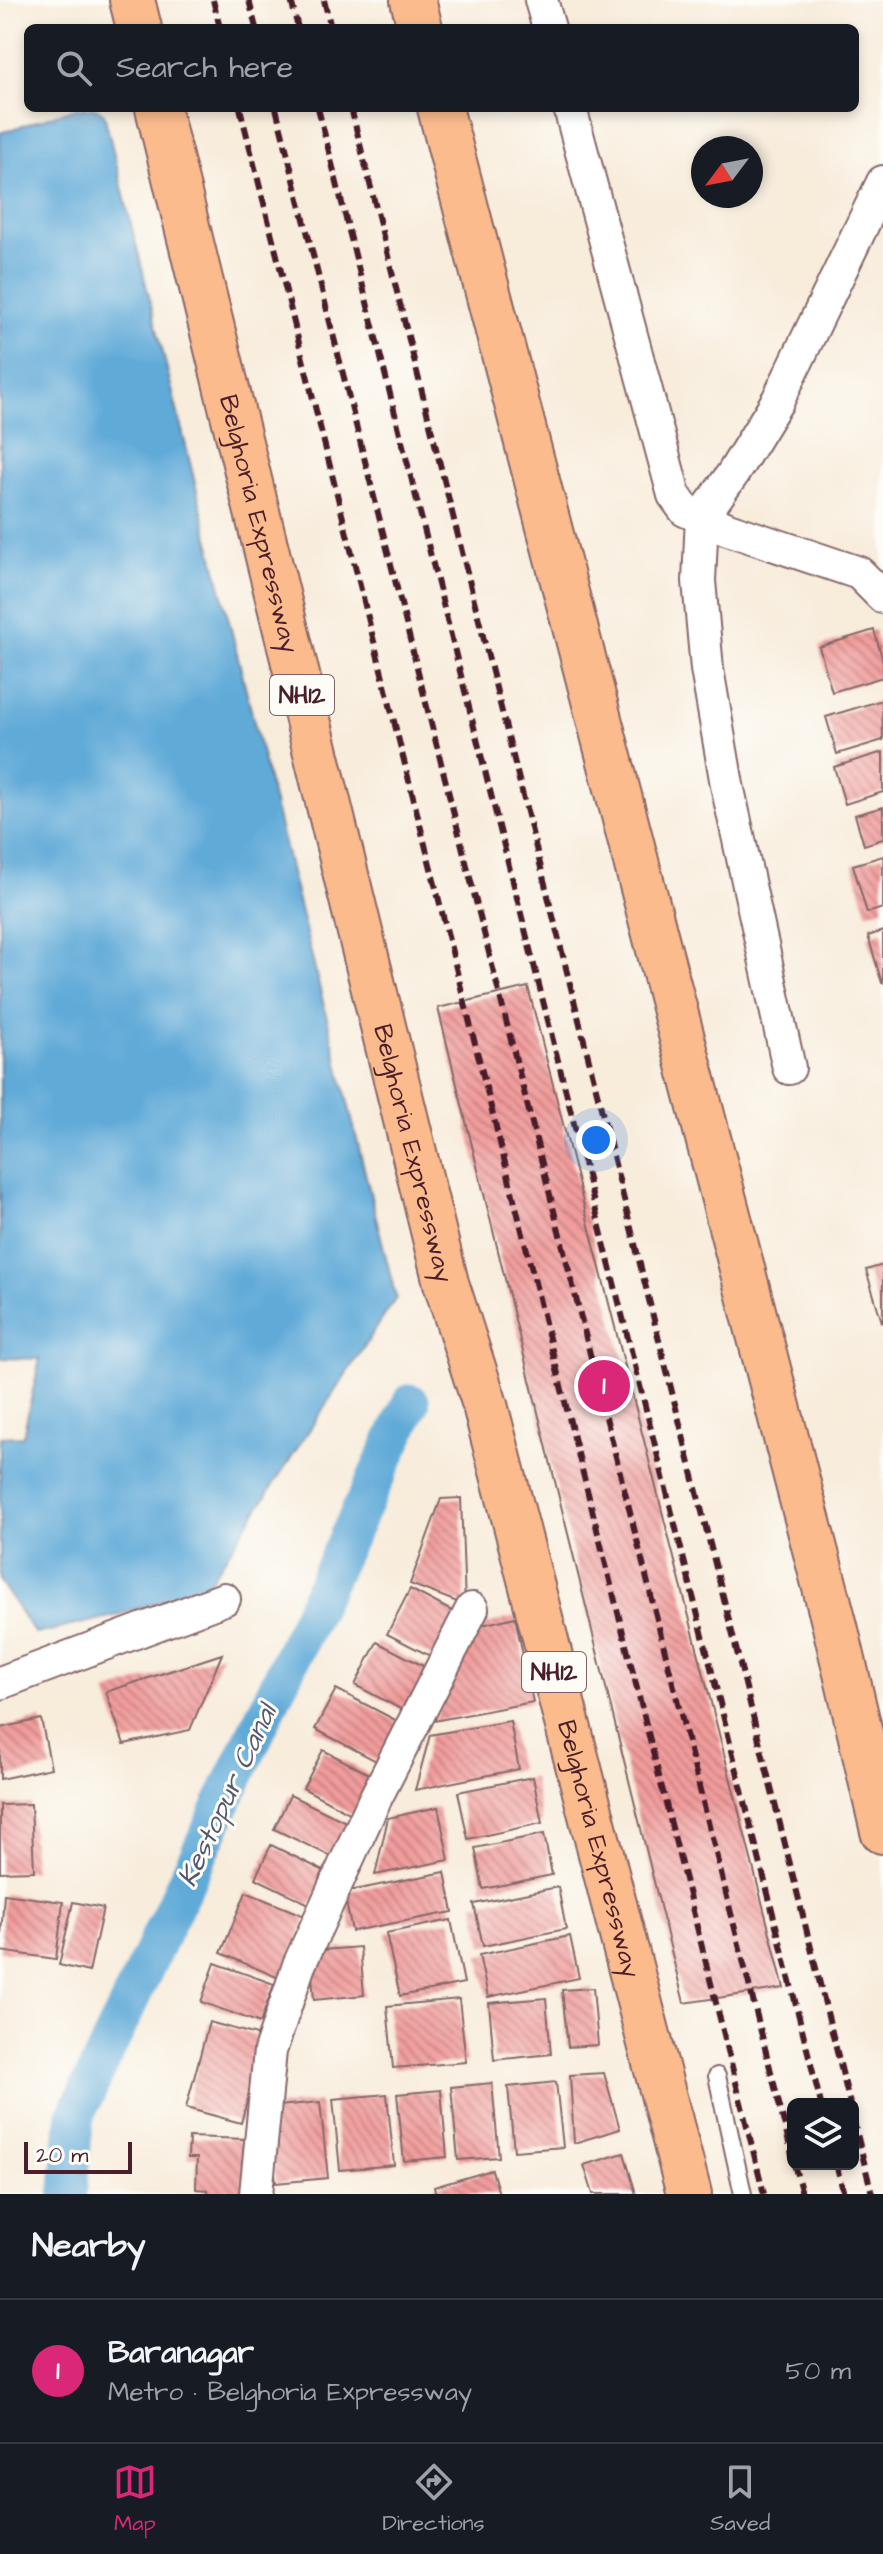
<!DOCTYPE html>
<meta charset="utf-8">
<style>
:root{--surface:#171b24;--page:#242831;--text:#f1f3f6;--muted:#9ea1a6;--line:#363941;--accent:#db2777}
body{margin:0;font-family:"Architects Daughter",sans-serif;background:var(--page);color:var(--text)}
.controls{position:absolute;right:24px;bottom:24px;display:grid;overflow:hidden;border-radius:12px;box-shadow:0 4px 12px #0003}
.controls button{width:72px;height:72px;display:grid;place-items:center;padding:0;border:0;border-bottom:2px solid var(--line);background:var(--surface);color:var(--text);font:40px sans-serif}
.compass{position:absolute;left:691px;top:136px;width:72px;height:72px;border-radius:50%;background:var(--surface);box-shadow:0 4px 12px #0003;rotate:238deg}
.scale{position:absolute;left:24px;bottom:20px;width:108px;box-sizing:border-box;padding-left:8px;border:4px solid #4a1f2b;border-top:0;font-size:22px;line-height:28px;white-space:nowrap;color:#4a1f2b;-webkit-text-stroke:6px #fdfcf7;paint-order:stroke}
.you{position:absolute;left:596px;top:1140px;width:28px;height:28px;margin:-20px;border:6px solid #fff;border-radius:50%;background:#1a73e8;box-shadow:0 0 0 12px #1a73e833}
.badge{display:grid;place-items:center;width:52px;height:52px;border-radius:50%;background:var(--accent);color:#fff;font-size:26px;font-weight:700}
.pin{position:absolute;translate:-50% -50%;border:4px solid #fff;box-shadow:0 2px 8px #0006}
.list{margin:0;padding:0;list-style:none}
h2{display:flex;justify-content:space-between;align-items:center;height:104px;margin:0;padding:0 32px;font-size:34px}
h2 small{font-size:26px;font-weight:400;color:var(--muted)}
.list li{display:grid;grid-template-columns:52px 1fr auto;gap:24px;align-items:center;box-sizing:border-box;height:144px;padding:0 32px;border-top:2px solid var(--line)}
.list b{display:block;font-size:30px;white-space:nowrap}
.list p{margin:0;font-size:26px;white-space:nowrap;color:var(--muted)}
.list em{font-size:26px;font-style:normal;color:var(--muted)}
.icon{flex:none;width:44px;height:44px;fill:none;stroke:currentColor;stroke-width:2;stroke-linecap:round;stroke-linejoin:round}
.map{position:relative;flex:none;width:883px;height:2194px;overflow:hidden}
.search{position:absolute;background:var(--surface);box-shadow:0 4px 12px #0003;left:24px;right:24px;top:24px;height:88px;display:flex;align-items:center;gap:20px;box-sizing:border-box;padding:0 28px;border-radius:12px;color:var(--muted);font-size:30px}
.sheet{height:248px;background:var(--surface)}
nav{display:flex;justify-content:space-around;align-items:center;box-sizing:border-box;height:112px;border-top:2px solid var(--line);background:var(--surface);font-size:22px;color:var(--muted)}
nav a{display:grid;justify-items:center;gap:4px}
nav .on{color:var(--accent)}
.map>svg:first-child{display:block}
.water{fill:#60aad8;stroke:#556482;stroke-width:2}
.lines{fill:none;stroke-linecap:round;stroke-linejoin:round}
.canal{stroke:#60aad8;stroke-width:38}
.building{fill:url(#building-back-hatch)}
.lane-casing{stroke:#876769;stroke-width:20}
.street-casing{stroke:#876769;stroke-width:36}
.highway-casing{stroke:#876769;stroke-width:48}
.lane{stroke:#fff;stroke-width:16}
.street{stroke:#fff;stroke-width:32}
.highway{stroke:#fbbb8d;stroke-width:44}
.rail{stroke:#4a1f2b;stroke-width:6;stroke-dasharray:12 6;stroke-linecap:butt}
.labels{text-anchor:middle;stroke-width:6;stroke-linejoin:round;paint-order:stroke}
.shield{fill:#fdfcf7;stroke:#806168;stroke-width:2}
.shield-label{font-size:24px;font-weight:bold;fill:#4a1f2b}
.street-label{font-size:26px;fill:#4a1f2b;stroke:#fdfcf7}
.water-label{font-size:28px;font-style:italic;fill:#535770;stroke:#fdfcf7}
</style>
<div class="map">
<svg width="883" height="2194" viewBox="0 0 883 2194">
<defs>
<pattern id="building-back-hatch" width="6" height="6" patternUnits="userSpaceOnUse" patternTransform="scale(2)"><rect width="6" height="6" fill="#f09c9b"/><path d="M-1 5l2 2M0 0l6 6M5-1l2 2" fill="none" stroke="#c47f7f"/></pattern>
</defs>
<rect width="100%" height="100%" fill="#fdfcf7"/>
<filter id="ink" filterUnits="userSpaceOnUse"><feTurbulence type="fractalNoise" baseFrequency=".0125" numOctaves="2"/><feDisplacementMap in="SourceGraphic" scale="16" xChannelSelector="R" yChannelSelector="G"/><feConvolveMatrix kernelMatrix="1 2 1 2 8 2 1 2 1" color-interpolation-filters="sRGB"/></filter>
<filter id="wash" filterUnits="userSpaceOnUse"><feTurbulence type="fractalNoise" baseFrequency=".006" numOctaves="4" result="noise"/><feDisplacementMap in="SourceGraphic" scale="32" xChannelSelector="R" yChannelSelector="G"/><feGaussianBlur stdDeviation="1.8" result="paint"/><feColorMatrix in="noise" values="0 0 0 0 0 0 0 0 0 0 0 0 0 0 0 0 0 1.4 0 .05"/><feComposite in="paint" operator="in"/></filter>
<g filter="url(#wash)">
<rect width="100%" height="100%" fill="#f8ecdb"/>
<!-- water -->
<path class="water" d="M76 108H96L104 114 396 1298 206 1587 115 1616 35 1634 0 1581V1437L23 1436 40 1359 0 1358V133Z"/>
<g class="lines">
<!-- canal -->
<path class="canal" d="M68 2194 75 2117 411 1403"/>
</g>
<g id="blocks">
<!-- building -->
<path class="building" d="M874 630 883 661V677L832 692 819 647Z
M882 700 883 740 837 754 826 717Z
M883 752V792L845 804 834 767Z
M883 807V839L864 845 855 815Z
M883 856V908L867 913 853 865Z
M883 931V983H882L868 936Z
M528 987 784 1988 684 2003 438 1008Z
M883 1265V1322H882L866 1270Z
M461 1498 465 1605 410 1584 441 1499Z
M410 1589 461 1616 438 1660 387 1634Z
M515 1617 533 1702 434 1721 474 1627Z
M377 1642 433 1671 410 1714 355 1685Z
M222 1654 190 1730 124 1744 106 1692Z
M336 1689 403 1724 382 1764 315 1729Z
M41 1719 51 1768 0 1779V1728Z
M510 1721 519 1769 415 1790 430 1735Z
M323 1750 373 1776 353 1815 303 1788Z
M533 1777 542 1823 468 1839 458 1792Z
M290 1795 350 1824 334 1858 274 1829Z
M31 1804 34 1871 0 1872V1805Z
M438 1807 449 1860 375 1875 388 1818Z
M544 1834 552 1875 483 1889 475 1848Z
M271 1845 326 1872 311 1905 255 1878Z
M445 1872 453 1912 352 1931 344 1892Z
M558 1887 566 1929 483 1946 474 1904Z
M246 1892 307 1917 281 1979 221 1953Z
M4 1894 63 1902 56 1959 0 1951Z
M73 1902 103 1908 89 1972 59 1965Z
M451 1920 464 1983 400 1996 386 1933Z
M570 1936 579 1978 488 1997 479 1955Z
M360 1947 364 1995 314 2000 310 1951Z
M215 1963 274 1984 260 2023 201 2002Z
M593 1988 598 2045 568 2047 562 1990Z
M546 1998 551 2054 494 2060 489 2003Z
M459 1999 466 2062 393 2068 387 2006Z
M209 2022 264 2037 241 2123 186 2108Z
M604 2073 620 2129 574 2143 570 2075Z
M556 2082 563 2147 514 2151 508 2087Z
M492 2083 499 2157 458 2160 451 2087Z
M441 2090 447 2157 404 2161 397 2094Z
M387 2094 394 2165 340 2170 333 2099Z
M320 2102 328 2178 276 2183 268 2107Z
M189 2137 246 2139 244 2194H207V2190L196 2189 197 2158H188Z
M624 2153 636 2194H593L584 2165Z
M492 2170 499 2194H436L434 2187Z"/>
</g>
</g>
<g filter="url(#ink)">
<use href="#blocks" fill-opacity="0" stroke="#876769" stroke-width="2"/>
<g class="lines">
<!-- lane casing -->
<g class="lane-casing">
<path id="lane" d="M717 2076 743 2194"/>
</g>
<!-- street casing -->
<g class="street-casing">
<path id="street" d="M541 0 549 28
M570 108 674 495 685 510 728 529 859 573 883 597
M789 1068 727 785 707 669 699 581 702 517 732 475 778 400 883 182
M0 1683 224 1599
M256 2194 270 2051 299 1965 374 1801 472 1609"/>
</g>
<!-- highway casing -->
<g class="highway-casing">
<g id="highway">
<path d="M132 0 139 28"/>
<path d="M413 0 420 28"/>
<path id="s1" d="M158 108 446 1283 485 1405 689 2194"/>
<path d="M440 108 835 1626 883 1831"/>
</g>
</g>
<!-- lane -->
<use href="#lane" class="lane"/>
<!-- street -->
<use href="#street" class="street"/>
<!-- highway -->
<use href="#highway" class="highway"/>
<!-- rail -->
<path class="rail" d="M213 0 220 28
M249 0 256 28
M291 0 298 28
M324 0 331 28
M240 108 764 2194
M276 108 793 2159
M318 108 821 2104
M351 108 850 2104
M853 2118 872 2194
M794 2164 802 2194
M836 2164 844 2194"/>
</g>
</g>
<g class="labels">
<!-- shield labels -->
<g class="shield">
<rect x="270" y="675" width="64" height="40" rx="6"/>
<rect x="522" y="1652" width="64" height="40" rx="6"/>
</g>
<g class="shield-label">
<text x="302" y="703">NH12</text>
<text x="554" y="1680">NH12</text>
</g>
<!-- street labels -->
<g class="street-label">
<text dy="9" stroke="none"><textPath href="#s1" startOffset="428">Belghoria Expressway</textPath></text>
<text dy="9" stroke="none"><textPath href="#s1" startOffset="1076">Belghoria Expressway</textPath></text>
<text dy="9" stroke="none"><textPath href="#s1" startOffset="1796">Belghoria Expressway</textPath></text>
</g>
<!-- water labels -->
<g class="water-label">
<text transform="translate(226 1795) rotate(-65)" y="10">Kestopur Canal</text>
</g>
</g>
</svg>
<div class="controls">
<button><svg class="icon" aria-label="layers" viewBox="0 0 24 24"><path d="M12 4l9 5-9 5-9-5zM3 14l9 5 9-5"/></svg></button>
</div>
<svg class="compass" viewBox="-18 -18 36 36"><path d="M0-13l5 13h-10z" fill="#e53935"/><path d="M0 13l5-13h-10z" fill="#9ea1a6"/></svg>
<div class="scale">20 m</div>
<div class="you"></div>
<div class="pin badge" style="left:604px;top:1386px">1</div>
<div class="search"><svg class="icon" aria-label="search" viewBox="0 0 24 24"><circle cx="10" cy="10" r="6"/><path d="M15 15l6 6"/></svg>Search here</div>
</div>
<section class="sheet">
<h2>Nearby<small></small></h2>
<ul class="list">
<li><span class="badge">1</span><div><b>Baranagar</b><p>Metro · Belghoria Expressway</p></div><em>50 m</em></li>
</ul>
</section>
<nav>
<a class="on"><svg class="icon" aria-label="map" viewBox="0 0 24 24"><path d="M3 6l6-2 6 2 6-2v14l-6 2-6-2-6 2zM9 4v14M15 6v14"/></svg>Map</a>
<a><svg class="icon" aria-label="directions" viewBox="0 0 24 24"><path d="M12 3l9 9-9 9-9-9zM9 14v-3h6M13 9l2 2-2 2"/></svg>Directions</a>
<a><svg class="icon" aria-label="saved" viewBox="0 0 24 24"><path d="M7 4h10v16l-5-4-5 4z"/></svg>Saved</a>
</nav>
